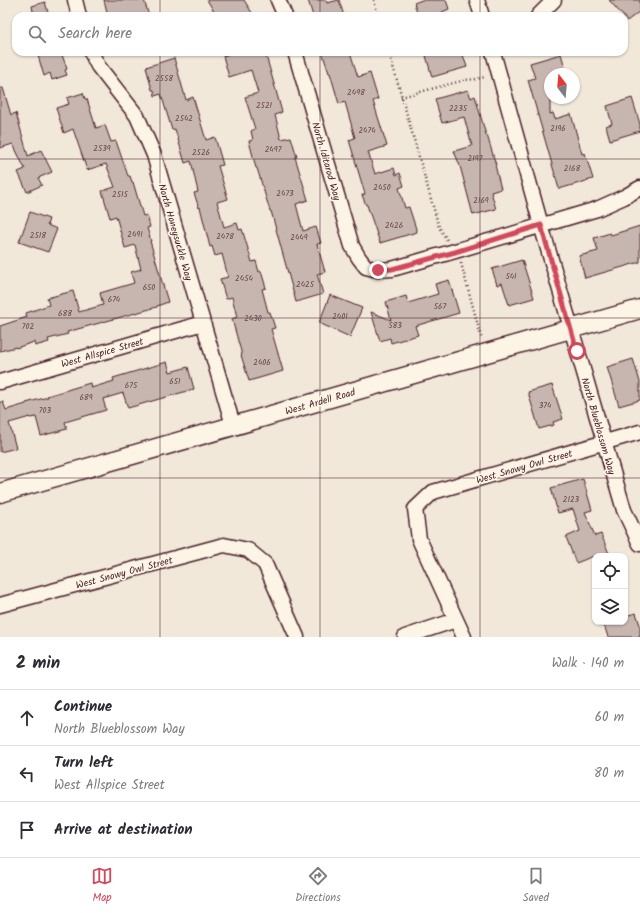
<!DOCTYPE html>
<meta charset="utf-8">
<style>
:root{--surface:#fff;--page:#f7f7f7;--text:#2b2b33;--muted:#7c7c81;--line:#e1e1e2;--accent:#d1495b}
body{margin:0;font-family:Kalam,sans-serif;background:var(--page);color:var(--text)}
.controls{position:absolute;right:12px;bottom:12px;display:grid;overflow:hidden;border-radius:8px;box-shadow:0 1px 3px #0004}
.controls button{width:36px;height:36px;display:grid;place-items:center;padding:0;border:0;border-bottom:1px solid var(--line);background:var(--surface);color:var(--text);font:20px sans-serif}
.compass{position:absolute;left:544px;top:68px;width:36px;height:36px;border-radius:50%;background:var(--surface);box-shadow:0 1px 3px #0004;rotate:344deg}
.stop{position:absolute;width:12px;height:12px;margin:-9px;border:3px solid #d1495b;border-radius:50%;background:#fff}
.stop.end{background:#d1495b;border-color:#fff;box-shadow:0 1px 4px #0008}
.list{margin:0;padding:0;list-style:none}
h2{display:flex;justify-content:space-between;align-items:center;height:52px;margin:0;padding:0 16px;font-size:17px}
h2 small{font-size:13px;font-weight:400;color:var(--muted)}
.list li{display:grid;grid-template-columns:26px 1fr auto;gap:12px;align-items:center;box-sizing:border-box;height:56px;padding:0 16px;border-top:1px solid var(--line)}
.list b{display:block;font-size:15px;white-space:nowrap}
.list p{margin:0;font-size:13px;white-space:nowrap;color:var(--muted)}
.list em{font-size:13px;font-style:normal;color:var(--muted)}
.icon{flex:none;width:22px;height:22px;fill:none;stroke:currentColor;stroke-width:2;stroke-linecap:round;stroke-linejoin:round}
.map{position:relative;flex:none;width:640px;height:637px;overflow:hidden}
.search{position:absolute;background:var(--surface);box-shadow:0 1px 3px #0004;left:12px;right:12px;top:12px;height:44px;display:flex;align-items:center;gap:10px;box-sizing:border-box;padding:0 14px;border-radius:12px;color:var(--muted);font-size:15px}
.sheet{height:220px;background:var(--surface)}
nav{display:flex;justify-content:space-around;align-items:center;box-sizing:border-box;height:56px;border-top:1px solid var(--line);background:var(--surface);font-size:11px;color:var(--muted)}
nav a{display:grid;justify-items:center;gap:2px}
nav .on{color:var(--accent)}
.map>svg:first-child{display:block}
.building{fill:#c7b6af;stroke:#4a1f2b}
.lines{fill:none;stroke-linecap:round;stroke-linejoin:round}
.minor-casing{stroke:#4a1f2b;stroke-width:17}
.tertiary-casing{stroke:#4a1f2b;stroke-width:21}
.path{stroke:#4a1f2b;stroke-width:2.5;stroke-dasharray:1 3;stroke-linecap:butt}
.minor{stroke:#fcf5e5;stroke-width:14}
.tertiary{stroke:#fcf5e5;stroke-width:18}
.route{stroke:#d1495b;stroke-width:5}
.grid{fill:none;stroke:#4a1f2b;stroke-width:1;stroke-opacity:0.55}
.labels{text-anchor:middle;stroke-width:3.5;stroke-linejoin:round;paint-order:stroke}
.number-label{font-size:8px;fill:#69454c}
.street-label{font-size:10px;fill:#4a1f2b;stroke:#fcf5e5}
</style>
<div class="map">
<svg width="640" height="637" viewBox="0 0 640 637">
<rect width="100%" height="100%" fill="#f1e8da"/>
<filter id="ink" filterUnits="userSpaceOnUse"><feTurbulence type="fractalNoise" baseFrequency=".025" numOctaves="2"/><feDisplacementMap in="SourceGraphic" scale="8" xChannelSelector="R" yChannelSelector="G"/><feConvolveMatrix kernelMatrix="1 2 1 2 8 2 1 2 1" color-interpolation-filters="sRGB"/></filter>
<g filter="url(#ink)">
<!-- building -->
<path class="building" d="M104 0H144L149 16H108Z
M207 0H244L254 16H217Z
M308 0H326L327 3 339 0 344 16H313Z
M422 0H446L449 9 442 12 443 16H418L414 3Z
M609 0H640V11L627 21 624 17V16H623Z
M45 2 49 16H34L32 6Z
M37 52H61L67 69 65 70 67 75 52 80 50 73 44 76Z
M229 52H265L282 112 275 115 281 139 291 137 297 157H295L308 200 296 204 303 231 316 227 321 243 317 244 325 272 317 274 323 294 296 302 271 211H270L257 168H256L249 141 253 140 251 131 255 129 245 97 258 93 251 70 229 77 223 56 229 54Z
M322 52H350L358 77 370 73 378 99 373 101 387 146 368 152 375 174 394 168 396 175 400 173 404 186 399 188 405 208 409 207 417 232 380 243 367 205H366L362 195 365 194 349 140 355 138 345 102 339 104 330 73H329Z
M425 52H462L467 67 432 77Z
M561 54 567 74H550V114L553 113 555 119 571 114 582 154 585 153 593 179 559 189 528 80 535 78 530 63Z
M174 58 186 100 193 97 206 140 215 137 223 165 218 166 228 199 217 202 224 227 237 223 239 230 242 229 252 262 256 261 259 272 261 271 266 288 262 289 268 312H270L275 328 271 329 283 371 249 381 241 355H242L232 319 237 317 232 297 226 299 220 279 228 277 222 254 215 256 212 246 210 247 200 207 199 208 194 193 198 192 191 161 185 163 175 129 172 130 161 94 155 96 154 90H152L146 67Z
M0 88H3L11 115 16 113 28 156 41 150 52 172 38 178 42 185 27 192 18 172 25 169 13 144 0 148Z
M468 90 471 98 475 96 486 135H487L496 165H495L501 189 491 192 496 209 473 215 460 166 454 151 472 146 464 117 442 123 435 99Z
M83 93 85 99H87L96 128 105 125 111 142 116 141 128 176H130L132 182H133L143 216 147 215 150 227 147 228 151 241H150L168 302 157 306V307L67 332 68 334 48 339 49 342 35 346 34 342 16 348V347L0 351V326L27 317 26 313 49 305 47 298 73 291 79 312 103 305 100 293 134 283 131 272 141 269 135 245 125 248 116 216 110 218 102 191 115 187 106 164 87 170 73 129 64 133 56 108 69 104 67 98Z
M632 98 640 124V131L610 140 606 126 612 124 607 106Z
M30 212 49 219 47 225 57 229 48 252 19 242Z
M640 226V262L585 278 579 256 598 251 594 238 610 233 611 235Z
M522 260 534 298 509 305 502 283 497 285 492 269Z
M449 280 459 313 415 326 418 335 391 343 390 338 380 341 371 312 391 320 386 302 406 296 408 303 438 294 435 284Z
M330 295 362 308 350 337 319 323Z
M633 359 640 382V400L619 406 607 367Z
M167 362 170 372 188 367 194 389 128 408 123 393 103 399 106 410 65 422 67 429 41 436 36 417 30 418V417L9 423 16 448 0 452V402H3L6 410 26 404V403L48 397 47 396 90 383 91 388 114 381 113 378Z
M552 385 563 419 553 422 554 425 539 429 528 392Z
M583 479 592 510 585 512 595 536 601 534 610 556H594L576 563 566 537 580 531 573 509 558 513 551 488Z
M636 613 640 625V637H608L603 622H625V616Z"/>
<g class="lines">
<!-- minor casing -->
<g class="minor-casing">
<path id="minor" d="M75 0 79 16
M278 0 285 16
M477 0 482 16
M538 16 554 0
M91 52 98 66 137 116 154 155 233 425
M295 52 352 246 359 258 366 267 378 270 392 269 455 251 597 209 624 197 640 188
M493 52 541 225 624 510 640 544
M0 382 203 323
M0 605 224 545 248 550 265 564 297 637
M405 637 456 620
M464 637 419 539 415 509 433 492 640 432"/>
</g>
<!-- tertiary casing -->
<g class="tertiary-casing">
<path id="tertiary" d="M0 493 640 309"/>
</g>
<!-- path -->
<path class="path" d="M374 0 378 16
M389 52 439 227 447 240
M401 97 465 80 477 79 485 77
M461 263 482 340"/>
<!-- minor -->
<use href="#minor" class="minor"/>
<!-- tertiary -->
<use href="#tertiary" class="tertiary"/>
</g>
</g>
<g class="lines" filter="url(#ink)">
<!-- route -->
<path class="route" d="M378 270 392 269 455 252 541 225 577 351"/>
</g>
<!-- grid -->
<path class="grid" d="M160 0V16M320 0V16M480 0V16M160 52V637M320 52V637M480 52V637M0 159H640M0 318H640M0 478H640"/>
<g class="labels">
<!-- number labels -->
<g class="number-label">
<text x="164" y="81">2558</text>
<text x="356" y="95">2498</text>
<text x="264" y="108">2521</text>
<text x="458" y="111">2235</text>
<text x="184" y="121">2542</text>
<text x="558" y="131">2196</text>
<text x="367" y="133">2474</text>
<text x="102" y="151">2539</text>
<text x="273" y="152">2497</text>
<text x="201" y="155">2526</text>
<text x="475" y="161">2197</text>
<text x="572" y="171">2168</text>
<text x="382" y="190">2450</text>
<text x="285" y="196">2473</text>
<text x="120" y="197">2515</text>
<text x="481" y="203">2169</text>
<text x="394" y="228">2426</text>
<text x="135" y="237">2491</text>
<text x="38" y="238">2518</text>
<text x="225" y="239">2478</text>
<text x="299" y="240">2449</text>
<text x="511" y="279">541</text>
<text x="244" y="281">2454</text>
<text x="305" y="287">2425</text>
<text x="149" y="290">650</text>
<text x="114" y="302">674</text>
<text x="440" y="309">567</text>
<text x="65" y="316">688</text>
<text x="340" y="319">2401</text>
<text x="253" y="321">2430</text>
<text x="395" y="328">583</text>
<text x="28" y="329">702</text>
<text x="262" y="365">2406</text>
<text x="175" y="384">651</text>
<text x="131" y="388">675</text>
<text x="86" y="400">689</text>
<text x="545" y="408">374</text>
<text x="45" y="413">703</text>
<text x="571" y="502">2123</text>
</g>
<!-- street labels -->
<g class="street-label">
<text transform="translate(327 161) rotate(74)" y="4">North Iditarod Way</text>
<text transform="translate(176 232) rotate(74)" y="4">North Honeysuckle Way</text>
<text transform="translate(102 352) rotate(-16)" y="4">West Allspice Street</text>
<text transform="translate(320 401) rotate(-16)" y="4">West Ardell Road</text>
<text transform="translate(599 426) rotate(74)" y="4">North Blueblossom Way</text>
<text transform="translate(524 466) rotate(-16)" y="4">West Snowy Owl Street</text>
<text transform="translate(124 572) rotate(-15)" y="4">West Snowy Owl Street</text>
</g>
</g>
</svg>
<div class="controls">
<button><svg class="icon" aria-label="locate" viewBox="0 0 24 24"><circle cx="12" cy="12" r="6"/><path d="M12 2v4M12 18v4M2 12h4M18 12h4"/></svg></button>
<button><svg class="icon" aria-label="layers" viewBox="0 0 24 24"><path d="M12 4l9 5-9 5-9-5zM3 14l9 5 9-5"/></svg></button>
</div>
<svg class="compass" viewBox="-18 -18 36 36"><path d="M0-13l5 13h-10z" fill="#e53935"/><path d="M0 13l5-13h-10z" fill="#7c7c81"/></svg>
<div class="stop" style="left:577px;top:351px"></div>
<div class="stop end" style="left:378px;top:270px"></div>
<div class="search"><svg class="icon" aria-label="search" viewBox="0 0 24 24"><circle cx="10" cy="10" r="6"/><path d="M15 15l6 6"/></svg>Search here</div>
</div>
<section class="sheet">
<h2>2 min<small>Walk · 140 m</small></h2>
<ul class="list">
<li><svg class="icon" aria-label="ahead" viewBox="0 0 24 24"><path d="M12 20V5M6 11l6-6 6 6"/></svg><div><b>Continue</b><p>North Blueblossom Way</p></div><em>60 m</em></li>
<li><svg class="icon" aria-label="left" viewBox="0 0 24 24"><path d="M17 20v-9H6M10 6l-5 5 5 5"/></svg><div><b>Turn left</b><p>West Allspice Street</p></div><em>80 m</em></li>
<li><svg class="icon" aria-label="arrive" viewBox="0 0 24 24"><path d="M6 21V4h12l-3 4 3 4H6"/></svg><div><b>Arrive at destination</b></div></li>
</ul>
</section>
<nav>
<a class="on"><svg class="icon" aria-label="map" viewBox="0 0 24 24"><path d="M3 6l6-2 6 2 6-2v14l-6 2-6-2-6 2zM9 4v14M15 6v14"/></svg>Map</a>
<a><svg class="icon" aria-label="directions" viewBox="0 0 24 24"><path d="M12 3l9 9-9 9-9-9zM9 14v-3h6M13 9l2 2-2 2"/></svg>Directions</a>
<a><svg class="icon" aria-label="saved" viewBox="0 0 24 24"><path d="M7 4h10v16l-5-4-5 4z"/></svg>Saved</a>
</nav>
